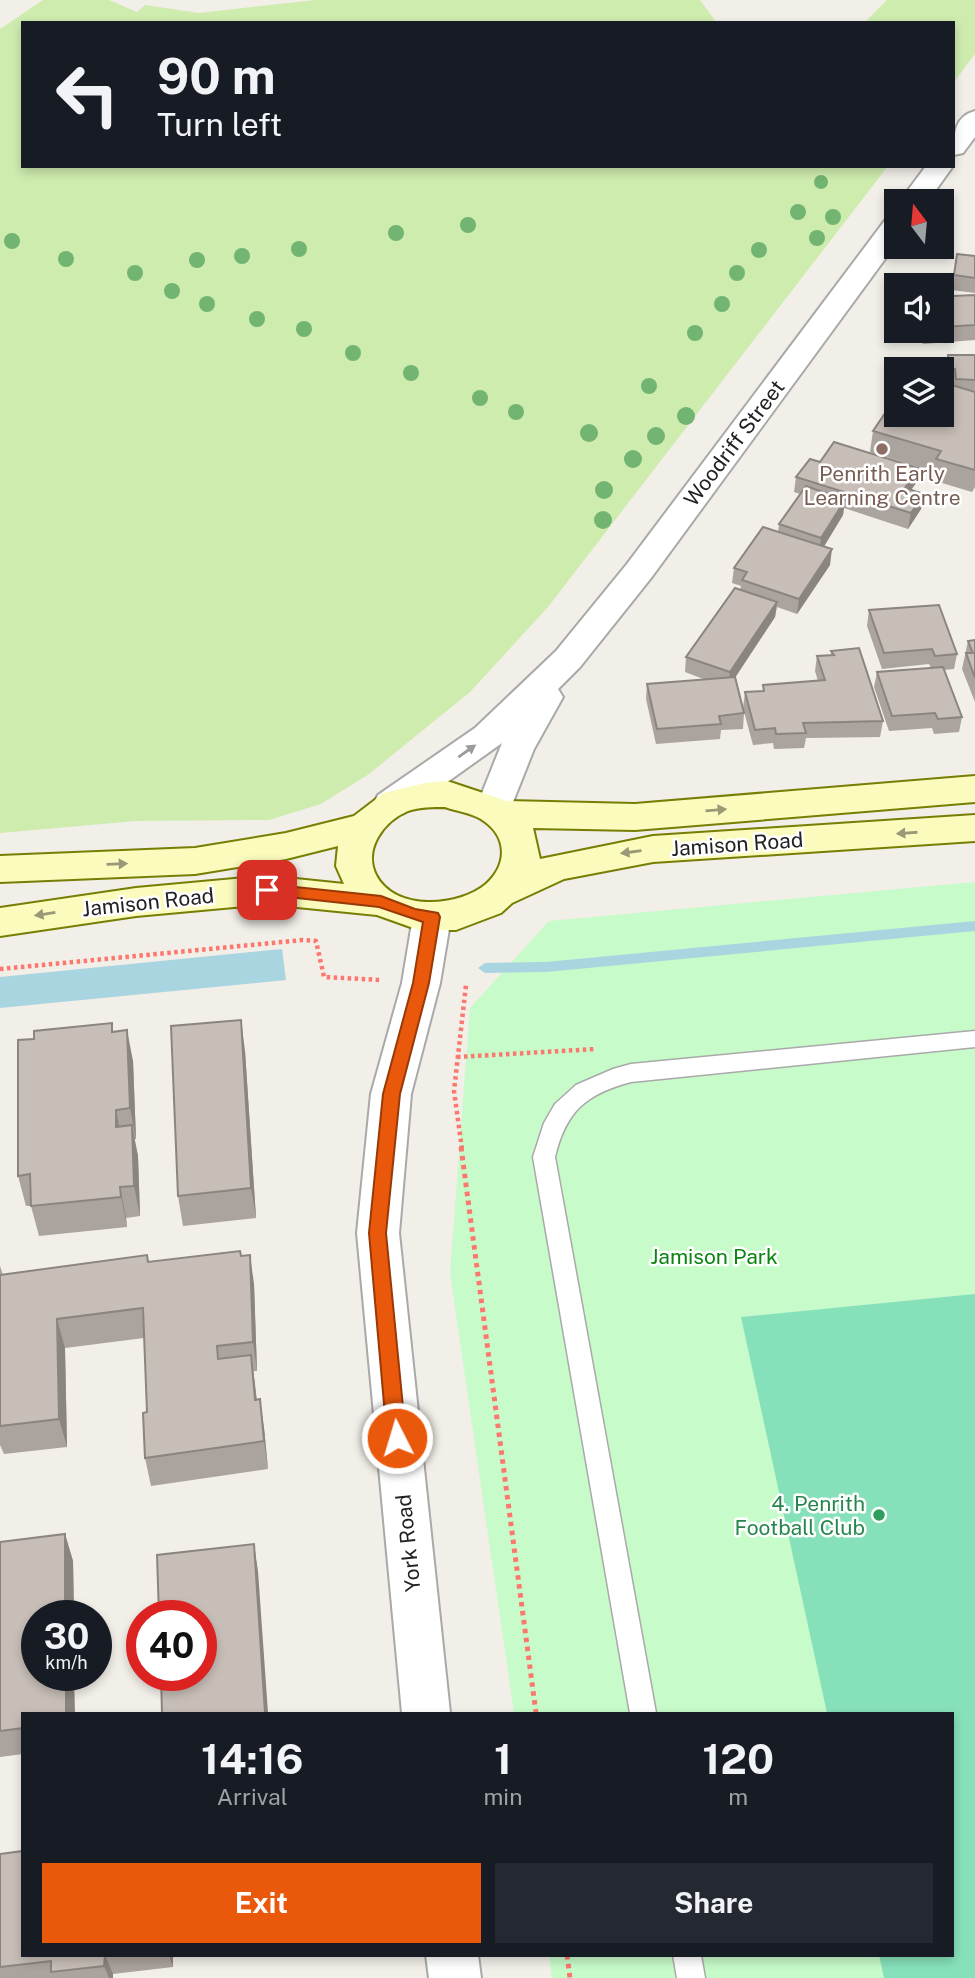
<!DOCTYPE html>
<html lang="en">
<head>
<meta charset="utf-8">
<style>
	:root { --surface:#171b24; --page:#242831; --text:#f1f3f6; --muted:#9ea1a6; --accent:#ea580c }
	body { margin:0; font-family:"Public Sans",sans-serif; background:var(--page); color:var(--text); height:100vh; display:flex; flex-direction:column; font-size:26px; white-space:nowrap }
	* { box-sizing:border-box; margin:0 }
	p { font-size:23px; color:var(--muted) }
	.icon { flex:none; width:38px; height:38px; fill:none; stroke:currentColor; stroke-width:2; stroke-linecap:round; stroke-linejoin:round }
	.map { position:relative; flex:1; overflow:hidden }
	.sheet { position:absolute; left:21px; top:1712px; width:933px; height:245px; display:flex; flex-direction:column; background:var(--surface); border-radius:0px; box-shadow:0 4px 10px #0003 }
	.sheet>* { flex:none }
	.guide { position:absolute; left:21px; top:21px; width:934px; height:147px; border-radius:0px; box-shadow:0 4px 10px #0003; background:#171b24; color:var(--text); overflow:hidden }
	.needle { width:46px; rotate:344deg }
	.controls { position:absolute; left:884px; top:189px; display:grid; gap:14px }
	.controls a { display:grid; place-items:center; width:70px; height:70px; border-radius:0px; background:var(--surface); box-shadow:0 4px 10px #0003; font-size:35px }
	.speed { position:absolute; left:21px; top:1600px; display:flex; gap:14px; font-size:35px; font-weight:700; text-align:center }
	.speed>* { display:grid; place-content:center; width:91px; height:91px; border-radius:50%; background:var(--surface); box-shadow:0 4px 10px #0003; line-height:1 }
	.speed small { font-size:18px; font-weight:400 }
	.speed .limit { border:10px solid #d22; background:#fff; color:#111 }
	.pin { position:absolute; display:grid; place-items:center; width:60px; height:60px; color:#fff; margin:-30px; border-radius:14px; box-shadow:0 4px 10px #0006 }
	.me { position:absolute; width:77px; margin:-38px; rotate:355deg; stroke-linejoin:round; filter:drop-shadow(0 0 5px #0008) }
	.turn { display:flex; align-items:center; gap:24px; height:147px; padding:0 21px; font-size:32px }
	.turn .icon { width:91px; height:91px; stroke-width:2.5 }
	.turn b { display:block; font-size:49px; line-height:60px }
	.eta { display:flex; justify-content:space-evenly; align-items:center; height:119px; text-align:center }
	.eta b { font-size:42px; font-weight:700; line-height:49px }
	.button { display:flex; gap:14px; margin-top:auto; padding:14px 21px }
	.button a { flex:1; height:80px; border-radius:0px; background:var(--accent); color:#fff; font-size:28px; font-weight:700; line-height:80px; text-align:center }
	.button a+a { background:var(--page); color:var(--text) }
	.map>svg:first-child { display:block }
	.grass { fill:#cfecaf }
	.park { fill:#c7fbc9 }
	.pitch { fill:#86e1ba }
	.water { fill:#a9d5e0 }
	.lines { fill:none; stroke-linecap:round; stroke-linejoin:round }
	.stream { fill:#a9d5e0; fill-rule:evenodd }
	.service-casing { stroke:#a9a9a9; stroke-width:3 }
	.tertiary-casing { stroke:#a9a9a9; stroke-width:4 }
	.secondary-casing { stroke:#767e03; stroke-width:4 }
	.path-far1 { stroke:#fc786f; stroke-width:4.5; stroke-dasharray:3.5 3.5; stroke-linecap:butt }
	.path { stroke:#fc786f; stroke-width:5; stroke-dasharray:4.5 4.5; stroke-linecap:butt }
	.service { fill:#fff; fill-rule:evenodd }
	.tertiary { fill:#fff; fill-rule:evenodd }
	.secondary { fill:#fafbbd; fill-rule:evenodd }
	.tree { fill:#72b471 }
	.wall { fill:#aba39d }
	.shaded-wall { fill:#8b8580 }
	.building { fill:#c7beb7; stroke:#8b8580; stroke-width:2 }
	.oneway { fill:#9c9c9c }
	.oneway2 { fill:#997 }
	.route { fill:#ea580c; stroke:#983908; stroke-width:2 }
	.education-dot { fill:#8d6e63; stroke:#fff; stroke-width:2.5 }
	.leisure-dot { fill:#2e9e5b; stroke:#fff; stroke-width:2.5 }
	.labels { text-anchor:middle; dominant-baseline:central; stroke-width:5; stroke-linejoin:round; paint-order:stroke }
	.street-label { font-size:21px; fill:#222; stroke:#fff }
	.education-label { font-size:21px; fill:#785e54; stroke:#fff }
	.park-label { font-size:21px; fill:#0a850f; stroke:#fff }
	.leisure-label { font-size:21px; fill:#27864d; stroke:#fff; text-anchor:end }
</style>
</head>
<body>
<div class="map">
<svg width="975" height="1978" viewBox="0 0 975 1978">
	<rect width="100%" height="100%" fill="#f2eee8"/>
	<path class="grass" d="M43,0H109L137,12L145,5L199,13L315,0H700L717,23H23V166H888L548,607L470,692L369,774L321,804L269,820L136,821L0,833V29Z
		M887,0H975V54L954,82V23H864Z"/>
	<path class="park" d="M975,882V1978H552L549,1955H952V1713H514L450,1273L470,1008L549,921Z"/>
	<path class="pitch" d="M975,1294V1978H884L879,1955H952V1713H827L741,1317Z"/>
	<path class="water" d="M282,949L286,980L0,1008V977Z"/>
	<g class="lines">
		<path class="stream" d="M975,921V931L546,972L485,973L478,968L485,963L546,962Z"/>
		<defs>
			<path id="service" d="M975,1031V1047L631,1082C586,1094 566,1111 555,1157L656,1713H630L533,1157L544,1123L555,1104L576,1085L613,1069L631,1064Z
				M673,1955H701L705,1978H677Z"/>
			<path id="tertiary" d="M975,111V137L963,153L954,155C954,136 953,117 975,111Z
				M926,166H953L928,201H900Z
				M896,217V244L651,578L580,667L558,689L563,697L534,749L507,817L494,821L481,817L476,808L502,743L404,813L391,817L378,813L373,804L378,795L475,728L556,651L627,564L886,219Z
				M432,903L445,907L451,917L440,983L411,1094L399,1233L450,1713H402L357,1233L371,1094L402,983L413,917L419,907Z
				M426,1955H478L481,1978H429Z"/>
			<path id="secondary" d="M975,776V802L635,830L533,828L540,859L653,836L975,815V841L653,862L564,879L512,903L501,913L456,930H419L377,915L267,904L136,916L0,936V908L136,888L267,876L344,884L336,866L338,846L286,859L195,874L0,882V856L195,848L286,833L354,816L384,793L425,783L447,781L507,801L635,804ZM445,807C456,811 471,813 481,819C508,836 508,864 486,884C459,907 395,912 376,875C363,849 384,821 408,811C419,807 433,807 445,807Z"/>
		</defs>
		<use href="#service" class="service-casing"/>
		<use href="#tertiary" class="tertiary-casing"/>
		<use href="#secondary" class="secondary-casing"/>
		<path class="path-far1" d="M0,969L303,940L316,941L324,977L381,980
			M457,1057L596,1049
			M462,1149L454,1091L466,985"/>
		<path class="path" d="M461,1147L536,1713
			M567,1955L570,1978"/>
		<use href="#service" class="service"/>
		<use href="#tertiary" class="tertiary"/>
		<use href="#secondary" class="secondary"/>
	</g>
	<g class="tree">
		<circle cx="821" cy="182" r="7"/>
		<circle cx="798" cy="212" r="8"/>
		<circle cx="833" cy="217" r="8"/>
		<circle cx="468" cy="225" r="8"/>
		<circle cx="396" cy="233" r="8"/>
		<circle cx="817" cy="238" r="8"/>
		<circle cx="12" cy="241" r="8"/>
		<circle cx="299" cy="249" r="8"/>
		<circle cx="759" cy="250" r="8"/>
		<circle cx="242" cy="256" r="8"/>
		<circle cx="66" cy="259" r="8"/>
		<circle cx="197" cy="260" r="8"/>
		<circle cx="135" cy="273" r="8"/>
		<circle cx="737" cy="273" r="8"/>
		<circle cx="172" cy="291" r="8"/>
		<circle cx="207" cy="304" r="8"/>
		<circle cx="722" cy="304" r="8"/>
		<circle cx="257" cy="319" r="8"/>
		<circle cx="304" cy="329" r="8"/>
		<circle cx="695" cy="333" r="8"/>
		<circle cx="353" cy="353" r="8"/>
		<circle cx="411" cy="373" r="8"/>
		<circle cx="649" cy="386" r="8"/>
		<circle cx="480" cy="398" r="8"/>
		<circle cx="516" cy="412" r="8"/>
		<circle cx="686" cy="416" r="9"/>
		<circle cx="589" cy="433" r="9"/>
		<circle cx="656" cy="436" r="9"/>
		<circle cx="633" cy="459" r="9"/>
		<circle cx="604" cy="490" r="9"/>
		<circle cx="603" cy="520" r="9"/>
	</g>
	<path class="wall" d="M957,254L975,256V293L951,290Z
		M942,293L953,296L975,295V340L923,344L917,331H942Z
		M948,355H975V487L972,492L932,480L934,472L870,452L873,431L896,415L947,384L945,370Z
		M796,477L916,483L911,490L924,494L921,509L908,529L844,508L843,515L824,547L830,565L797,614L777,607L775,617L735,678L744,713L743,729L721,730L720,739L656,744L646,699L647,684L706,680L685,672L686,657L740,590L741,586L732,583L734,568L778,532L779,524L800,494L794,492Z
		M869,610L957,654L954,669L944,670L962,717L959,732L934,734L932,728L889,731L874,687L877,672L931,668L929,664L882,669L867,626Z
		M975,640V702L962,669L968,641Z
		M831,651L883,721L880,737L806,738L804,748L774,749L773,743L753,745L743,708L745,692L763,691V685L818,681L815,671L817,656L831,655Z
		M112,1023L113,1031L133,1061L136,1139H134L138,1156L140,1216L126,1218L127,1227L39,1236L31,1206H26L18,1176L34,1039Z
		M245,1051L256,1218L183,1226L178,1196Z
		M241,1256L254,1284L257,1371H253L257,1400L264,1428L268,1469L151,1486L145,1458L147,1412L144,1338L65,1348L67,1447L4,1454L0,1445V1266L3,1275L149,1262Z
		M65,1534L73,1561L74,1615H37L23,1713V1754L0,1757V1542Z
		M0,1854L23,1955H173V1967L113,1974V1978H0Z"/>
	<path class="shaded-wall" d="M918,468L916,483L902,503L905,488Z
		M924,494L921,509L908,529L911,513Z
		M845,500L843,515L819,554L821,538Z
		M832,549L830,565L797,614L799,599Z
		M777,602L775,617L728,688L730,672Z
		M241,1020L245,1051L256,1218L251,1188Z
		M127,1030L133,1061L136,1139L130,1108Z
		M116,1110L122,1140L116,1127Z
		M132,1125L138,1156L140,1216L134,1186Z
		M120,1187L126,1218L127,1227L121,1197Z
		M250,1255L254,1284L257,1371L253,1342Z
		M57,1319L65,1348L67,1447L59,1419Z
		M251,1355L255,1384L259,1428L255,1400Z
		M260,1399L264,1428L268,1469L264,1441Z
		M65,1534L73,1561L74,1615H65Z
		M254,1544L258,1571L268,1713H265Z
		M66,1675H74L75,1713H66Z
		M105,1955L113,1974V1978H109L104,1966Z
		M169,1955H173V1967Z"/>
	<path class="building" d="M957,254L975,256V278L954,275Z
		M952,292L953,296L975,295V325L942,327V293Z
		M948,355H975V380L956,379L955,369H950Z
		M942,382L975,392V470L936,459L941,451L873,431L896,397V415H942Z
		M834,442L918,468L905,488L924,494L911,513L796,477L810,459L820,462Z
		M806,486L845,500L821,538L779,524Z
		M763,527L832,549L799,599L742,580L747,572L734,568Z
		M735,588L777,602L730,672L686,657Z
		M939,605L957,654L935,656L932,649L884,653L869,610Z
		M975,640V678L966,653H973L968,641Z
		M859,648L883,721L803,723L806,733L776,734L775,728L755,730L745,692L764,691L763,685L825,680L817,656L834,655L831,651Z
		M943,667L962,717L938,719L935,713L892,716L877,672Z
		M735,677L744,713L719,716L721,724L657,729L647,684Z
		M241,1020L251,1188L178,1196L171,1026Z
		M112,1023V1032L127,1030L130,1108L116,1110V1127L132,1125L134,1186L120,1187L121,1197L31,1206L30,1174L18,1176V1040L34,1039V1031Z
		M240,1251L241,1256L250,1255L253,1342L217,1346L218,1359L251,1355L255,1400L260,1399L264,1441L145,1458L143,1413L147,1412L143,1308L57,1319L59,1419L0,1426V1275L147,1255L148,1262Z
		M65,1534V1615H37V1675H66V1713H23V1728L0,1731V1542Z
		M254,1544L265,1713H162L161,1675H201V1615H159L157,1555Z
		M23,1851V1955H105L104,1966L51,1972V1961L0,1967V1854Z"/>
	<defs><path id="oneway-solid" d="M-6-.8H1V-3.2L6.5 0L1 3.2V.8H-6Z" transform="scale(1.75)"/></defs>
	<use class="oneway" href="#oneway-solid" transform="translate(467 751) rotate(-35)"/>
	<g class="oneway2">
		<use href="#oneway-solid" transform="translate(716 810) rotate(-5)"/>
		<use href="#oneway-solid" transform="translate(907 833) rotate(176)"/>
		<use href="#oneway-solid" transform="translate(631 852) rotate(172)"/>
		<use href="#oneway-solid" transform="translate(117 864) rotate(-2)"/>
		<use href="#oneway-solid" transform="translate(45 914) rotate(171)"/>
	</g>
	<path class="route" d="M267,884L381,896L415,909L438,913L440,917L429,983L400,1094L386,1233L406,1438L403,1444L397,1446L390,1444L387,1438L369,1233L383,1094L413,983L423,922L379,907L261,894V886Z"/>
	<circle class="education-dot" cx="882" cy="449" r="7"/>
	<circle class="leisure-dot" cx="879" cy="1515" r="7"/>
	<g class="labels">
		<g class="street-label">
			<text transform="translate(734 443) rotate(-53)">Woodriff Street</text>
			<text transform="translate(737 844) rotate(-4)">Jamison Road</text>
			<text transform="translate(148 902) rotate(-6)">Jamison Road</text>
			<text transform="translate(408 1543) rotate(-96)">York Road</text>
		</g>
		<g class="education-label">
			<text x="882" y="473">Penrith Early<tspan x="882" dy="24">Learning Centre</tspan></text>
		</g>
		<g class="park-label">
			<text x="714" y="1256">Jamison Park</text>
		</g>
		<g class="leisure-label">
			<text x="865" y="1503">4. Penrith<tspan x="865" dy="24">Football Club</tspan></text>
		</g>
	</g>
</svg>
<div class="controls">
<a><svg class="needle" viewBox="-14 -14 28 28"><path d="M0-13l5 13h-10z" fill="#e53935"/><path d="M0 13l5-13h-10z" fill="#9ea1a6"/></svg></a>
<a><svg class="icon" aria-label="sound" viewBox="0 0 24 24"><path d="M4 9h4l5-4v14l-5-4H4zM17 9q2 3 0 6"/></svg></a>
<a><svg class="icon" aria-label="layers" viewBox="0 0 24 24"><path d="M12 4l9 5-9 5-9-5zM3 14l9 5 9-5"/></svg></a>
</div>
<div class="speed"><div>30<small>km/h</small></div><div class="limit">40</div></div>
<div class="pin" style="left:267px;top:890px;background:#d93025"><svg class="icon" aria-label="arrive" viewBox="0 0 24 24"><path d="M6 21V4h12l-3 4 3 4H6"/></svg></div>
<svg class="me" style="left:397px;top:1438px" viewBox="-20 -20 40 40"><circle r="17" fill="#ea580c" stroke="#fff" stroke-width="3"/><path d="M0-11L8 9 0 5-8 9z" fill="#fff"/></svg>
<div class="guide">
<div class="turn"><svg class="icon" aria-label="left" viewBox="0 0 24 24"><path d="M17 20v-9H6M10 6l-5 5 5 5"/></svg><div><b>90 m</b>Turn left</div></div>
</div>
<section class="sheet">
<div class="eta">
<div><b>14:16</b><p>Arrival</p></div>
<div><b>1</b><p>min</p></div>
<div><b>120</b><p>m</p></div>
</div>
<div class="button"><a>Exit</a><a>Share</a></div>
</section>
</div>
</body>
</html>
